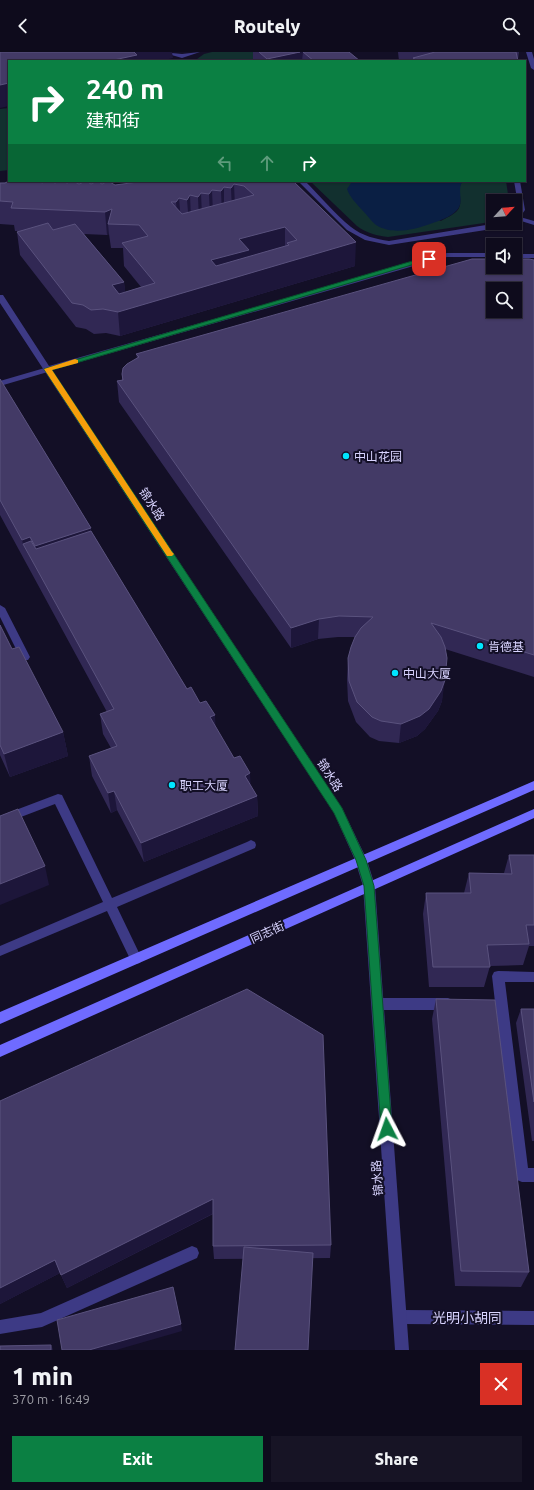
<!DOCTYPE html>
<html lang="en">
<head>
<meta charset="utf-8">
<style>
	:root { --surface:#0e0b1c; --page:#171425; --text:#f1f3f6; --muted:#9b9ba3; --line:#2e2b3b; --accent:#0b8043 }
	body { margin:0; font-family:Ubuntu,"Noto Sans SC",sans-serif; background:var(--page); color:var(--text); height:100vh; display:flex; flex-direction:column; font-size:15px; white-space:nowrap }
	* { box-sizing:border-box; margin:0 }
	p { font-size:13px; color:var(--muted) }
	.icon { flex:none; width:22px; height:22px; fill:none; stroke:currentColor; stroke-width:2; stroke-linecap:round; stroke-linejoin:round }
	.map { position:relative; height:1298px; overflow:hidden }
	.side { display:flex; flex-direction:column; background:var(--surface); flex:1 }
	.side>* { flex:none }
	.hud { position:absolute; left:8px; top:8px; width:518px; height:122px; border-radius:0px; box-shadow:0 1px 3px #0004,0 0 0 1px var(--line); background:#0b8043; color:#fff; overflow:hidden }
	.needle { width:26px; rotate:64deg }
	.fabs { position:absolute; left:486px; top:142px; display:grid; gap:8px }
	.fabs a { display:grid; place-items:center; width:36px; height:36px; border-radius:0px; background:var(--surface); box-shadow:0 1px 3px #0004,0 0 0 1px var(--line); font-size:20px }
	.pin { position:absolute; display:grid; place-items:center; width:34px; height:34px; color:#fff; margin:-17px; border-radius:8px; box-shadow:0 2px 6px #0006 }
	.me { position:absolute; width:44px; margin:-22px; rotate:356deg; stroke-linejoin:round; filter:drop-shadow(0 0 3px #0008) }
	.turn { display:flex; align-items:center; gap:14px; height:84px; padding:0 12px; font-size:18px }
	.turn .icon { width:52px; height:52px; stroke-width:2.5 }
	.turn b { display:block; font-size:28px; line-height:34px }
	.lanes { display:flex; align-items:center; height:38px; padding:0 12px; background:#0003; justify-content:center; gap:20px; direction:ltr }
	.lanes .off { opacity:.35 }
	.round { display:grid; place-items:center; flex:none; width:42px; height:42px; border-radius:0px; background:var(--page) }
	.summary { display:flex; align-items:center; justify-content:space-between; height:68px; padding:0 12px }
	h1 { font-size:24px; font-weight:800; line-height:30px }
	.button { display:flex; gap:8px; margin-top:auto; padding:8px 12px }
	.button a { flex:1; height:46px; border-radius:0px; background:var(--accent); color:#fff; font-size:16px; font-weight:800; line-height:46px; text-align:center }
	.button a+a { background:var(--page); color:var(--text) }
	header { display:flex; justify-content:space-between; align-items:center; height:52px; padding:0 12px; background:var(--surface); font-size:18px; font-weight:800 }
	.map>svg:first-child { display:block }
	.green { fill:#12302f }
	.water { fill:#0a1f44 }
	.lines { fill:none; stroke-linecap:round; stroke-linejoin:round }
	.service { fill:#3d3a85; fill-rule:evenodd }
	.minor { fill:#3d3a85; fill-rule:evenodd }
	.tertiary { fill:#3d3a85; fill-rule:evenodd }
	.secondary { fill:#6f6bff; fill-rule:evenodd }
	.wall { fill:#312854; fill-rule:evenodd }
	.shaded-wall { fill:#1d163a }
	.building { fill:#433a66; stroke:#5a527e; fill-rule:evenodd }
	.route { fill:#0b8043; stroke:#07532c }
	.slow { fill:#f59e0b }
	.poi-dot { fill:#00e5ff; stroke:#130f26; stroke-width:1.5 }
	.labels { text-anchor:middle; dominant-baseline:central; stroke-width:4; stroke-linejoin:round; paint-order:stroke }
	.poi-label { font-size:12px; fill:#d9d4ff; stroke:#130f26; text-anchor:start }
	.street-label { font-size:12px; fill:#d9d4ff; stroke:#130f26 }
	.near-street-label { font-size:14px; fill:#d9d4ff; stroke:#130f26 }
</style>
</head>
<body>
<header><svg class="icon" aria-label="back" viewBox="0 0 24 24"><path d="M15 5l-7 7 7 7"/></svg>Routely<svg class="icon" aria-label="search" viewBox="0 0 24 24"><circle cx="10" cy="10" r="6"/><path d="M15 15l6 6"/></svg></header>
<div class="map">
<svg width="534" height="1298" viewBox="0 0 534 1298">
	<rect width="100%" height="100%" fill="#130f26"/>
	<path class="green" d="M212,0H283L281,9H199L197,7L204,2Z
		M9,56V118L0,119V57Z
		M310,129H360L351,132L441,169C446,166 453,163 457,159C465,150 455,137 463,129H506L509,149H493V168L484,171L388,185C378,184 366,181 357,174Z"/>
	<path class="water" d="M360,129H463C456,137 465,150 457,158C451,165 439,169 430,172C413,178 392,183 376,173C371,169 367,163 363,159C357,152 350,146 347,137L351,131Z"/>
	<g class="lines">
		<path class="service" d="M161,0L182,2L200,0L182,6Z
			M298,129H305C320,144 335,162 351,175C362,184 376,187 389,189L498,171H508L492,177L389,193L365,188L347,178Z
			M514,129H520L525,158L520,165L534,169V173L518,168L515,169V162L519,158Z
			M0,553L5,556L30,605L28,608H22L20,605L0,565Z
			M58,742L62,743L112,846L247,790L251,788L255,790L256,793L255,796L117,855L142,907L140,911L136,912L132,911L107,859L0,904V894L103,850L55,752L0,773V764Z
			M498,919L534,920V930H505L528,1116H534V1130H522L517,1128L515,1123L492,924L494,920Z
			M378,946H448L452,948L454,952L452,956L448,958H378L374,956L372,952L374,948Z
			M192,1194L197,1196L199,1201L197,1206L42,1275L0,1282V1268L41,1261Z"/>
		<path class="minor" d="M48,315L52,317L51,319L0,334V329Z
			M400,1258L534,1259V1273L400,1272L395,1270L393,1265L395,1260Z"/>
		<path class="tertiary" d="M526,0H532L534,7V18L531,16Z
			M447,201H493V205H447L431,209L52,318L342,756L367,808L375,834L409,1298H395L363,834L355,808L334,761L0,251V243H3L49,314Z
			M515,202H534V206H515Z"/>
		<path class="secondary" d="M534,729V738L0,972V960Z
			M534,757V766L0,1005V993Z"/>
	</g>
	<path class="wall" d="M253,0H349L360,9H253Z
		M398,0H519L518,7V9H399Z
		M293,129L355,214L120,284L106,281L94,282L86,277L76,275L20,203L17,180L19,179H15L14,173L0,172V131L19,130L102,132L115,133ZM84,182L107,183L109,182L111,196H123L124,214L141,235L125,240L124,230Z
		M534,208V625L445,597L442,649L438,659L425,677L417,684L399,691L379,689L370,685L356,670L348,649L347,627L348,606L355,585H338L318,587L291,596L119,350L117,329L122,328V322L137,306L136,302Z
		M0,327L91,476V479L187,637L200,651L215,663V675L257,744L258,764L144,810L117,758L111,761L92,724L89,704L111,696L103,682L100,662L107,660L0,463Z
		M0,573L12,597L63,680L68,704L10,725L0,703Z
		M509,803H534V894H529L523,913L490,914L484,935H429L423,862L426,841H464L469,821H504Z
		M436,947L529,1220L521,1235L455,1234L432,967Z
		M521,957H534V1089H532L516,971Z
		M0,1049L331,1193L330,1206L214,1207L213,1194V1162L67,1236L60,1221L0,1252Z"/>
	<path class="shaded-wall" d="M133,0H172L173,6L165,8V9H109Z
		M300,0H303L302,9H267V7Z
		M9,31V54L0,56V33Z
		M234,132L235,155L232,159L231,136Z
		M224,135V158L222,162L221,139Z
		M212,138L213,161L210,165L209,142Z
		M201,141L202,164L199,168L198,145Z
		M190,143L191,167L189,171L187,148Z
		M179,146L181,170L178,174L176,150Z
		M112,157L108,172L109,182L107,183L105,160Z
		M285,175V199L356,190L355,214L120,284L118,260L212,232L211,208L239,187Z
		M124,230L127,254L112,233Z
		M91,476L94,500L40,518L35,494Z
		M30,485L35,509L23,492L22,488Z
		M319,567L318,587L291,596V576Z
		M445,628L442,649L438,659L425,677L417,684L399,691L401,672Z
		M215,663L216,683L210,665Z
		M63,680L68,704L10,725L4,702Z
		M250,721L251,741L245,724Z
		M114,739L117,758L111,761L108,741Z
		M257,744L258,764L144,810L141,791Z
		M45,814L49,833L0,853V832Z
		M213,1147L214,1161L67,1236L61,1223Z
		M55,1208L60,1221L0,1252V1236Z
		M181,1272L182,1279L116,1298H89Z
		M51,1293L53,1297V1298H51Z"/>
	<path class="building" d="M0,0H134L137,3L109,9H9V31L0,33Z
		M259,0H300L267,7Z
		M303,0H349L360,9H314Z
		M435,0H516L518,9H418L413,6Z
		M9,129H17L19,130L21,129H29L32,130L35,129H39L42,131L46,129H51L55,131L59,129H63L67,131L73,129L79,132L86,129L91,132L97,129L102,132L108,129L115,133L138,130L139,129H293L356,190L118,260L103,257L91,258L83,253L72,251L17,180L48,171L53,178L75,172L124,230L112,233L119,242L155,231L122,191L148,184L139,173L108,172L112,157L105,160L11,156L13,150L0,149V131H5ZM234,132L244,134L254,143L182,162L171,150H176L179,146L187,148L190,143L198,145L201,141L209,142L212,138L221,139L224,135L231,136ZM285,175L297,188L287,191L289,193L216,214L211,208L249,198L239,187Z
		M472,207H493V215H515V207H529L534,208V603L431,571L441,585L445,595L447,606L445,628L441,639L429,657L420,664L401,672L381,669L372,665L357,650L349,629L348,606L351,595L355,585L361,576L373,565L339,564L319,567L291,576L117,329L123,328L122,322L123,316L127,312L139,305L136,302ZM493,237H515V259H493Z
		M0,327L91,476L35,494L30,485L22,488L0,448Z
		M91,479L187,637L191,635L200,651L206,649L215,663L210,665L234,706L240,704L250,721L245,724L257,744L141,791L114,739L108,741L89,704L117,694L100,662L114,657L23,492L31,489L36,497Z
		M0,573L12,597L19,595L63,680L4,702L0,693Z
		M18,757L45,814L0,832V764Z
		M509,803H534V873H526L529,892L487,893L490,915H433L426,841H471L469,821L512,822Z
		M247,937L323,983L331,1193L213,1194V1147L61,1223L55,1208L0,1236V1049Z
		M436,947L495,948L529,1220L461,1219Z
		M521,957H534V1050Z
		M244,1195L313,1201L308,1298H235Z
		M173,1235L181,1272L89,1298H62L57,1268Z
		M51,1293V1298H0V1294Z"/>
	<path class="route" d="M426,205L432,207L52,318L342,756L366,808L374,834L392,1077L391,1081L387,1083L382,1081L381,1077L364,834L356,808L334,761L44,317Z"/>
	<path class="slow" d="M75,307L78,308V311L52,318L172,500L174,502L172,504H167L44,317Z"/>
	<g class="poi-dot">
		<circle cx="346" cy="404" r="4"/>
		<circle cx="480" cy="594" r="4"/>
		<circle cx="395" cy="621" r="4"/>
		<circle cx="172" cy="733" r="4"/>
	</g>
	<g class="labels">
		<g class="poi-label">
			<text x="354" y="404">中山花园</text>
			<text x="488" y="594">肯德基</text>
			<text x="403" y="621">中山大厦</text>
			<text x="180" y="733">职工大厦</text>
		</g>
		<g class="street-label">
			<text transform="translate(152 452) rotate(57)">锦水路</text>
			<text transform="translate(330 723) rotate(57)">锦水路</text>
			<text transform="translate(267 880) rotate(-24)">同志街</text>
			<text transform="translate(377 1126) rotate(-94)">锦水路</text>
		</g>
		<g class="near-street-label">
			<text x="467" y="1266">光明小胡同</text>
		</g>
	</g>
</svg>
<div class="fabs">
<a><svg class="needle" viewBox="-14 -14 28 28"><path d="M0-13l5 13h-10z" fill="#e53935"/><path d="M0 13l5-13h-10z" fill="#9b9ba3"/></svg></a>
<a><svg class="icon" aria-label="sound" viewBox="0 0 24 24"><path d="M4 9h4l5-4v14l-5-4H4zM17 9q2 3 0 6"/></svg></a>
<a><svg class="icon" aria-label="search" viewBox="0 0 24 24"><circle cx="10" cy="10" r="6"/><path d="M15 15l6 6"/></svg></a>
</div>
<div class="pin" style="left:429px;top:207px;background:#d93025"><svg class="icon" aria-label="arrive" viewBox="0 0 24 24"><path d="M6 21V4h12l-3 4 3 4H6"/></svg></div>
<svg class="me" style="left:387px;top:1077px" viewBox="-20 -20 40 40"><path d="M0-17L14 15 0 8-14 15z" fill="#0b8043" stroke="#fff" stroke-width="4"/></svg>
<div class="hud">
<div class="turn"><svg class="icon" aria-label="right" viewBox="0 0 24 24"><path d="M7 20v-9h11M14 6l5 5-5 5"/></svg><div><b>240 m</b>建和街</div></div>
<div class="lanes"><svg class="icon off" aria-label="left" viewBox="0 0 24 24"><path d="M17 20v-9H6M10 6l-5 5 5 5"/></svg><svg class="icon off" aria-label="ahead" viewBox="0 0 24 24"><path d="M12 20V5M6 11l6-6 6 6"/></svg><svg class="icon" aria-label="right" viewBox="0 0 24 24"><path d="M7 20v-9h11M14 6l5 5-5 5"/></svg></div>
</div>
</div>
<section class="side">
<div class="summary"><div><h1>1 min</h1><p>370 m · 16:49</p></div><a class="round" style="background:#d93025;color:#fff"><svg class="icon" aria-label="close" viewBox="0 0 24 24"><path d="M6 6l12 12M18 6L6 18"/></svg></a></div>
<div class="button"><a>Exit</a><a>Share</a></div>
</section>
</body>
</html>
